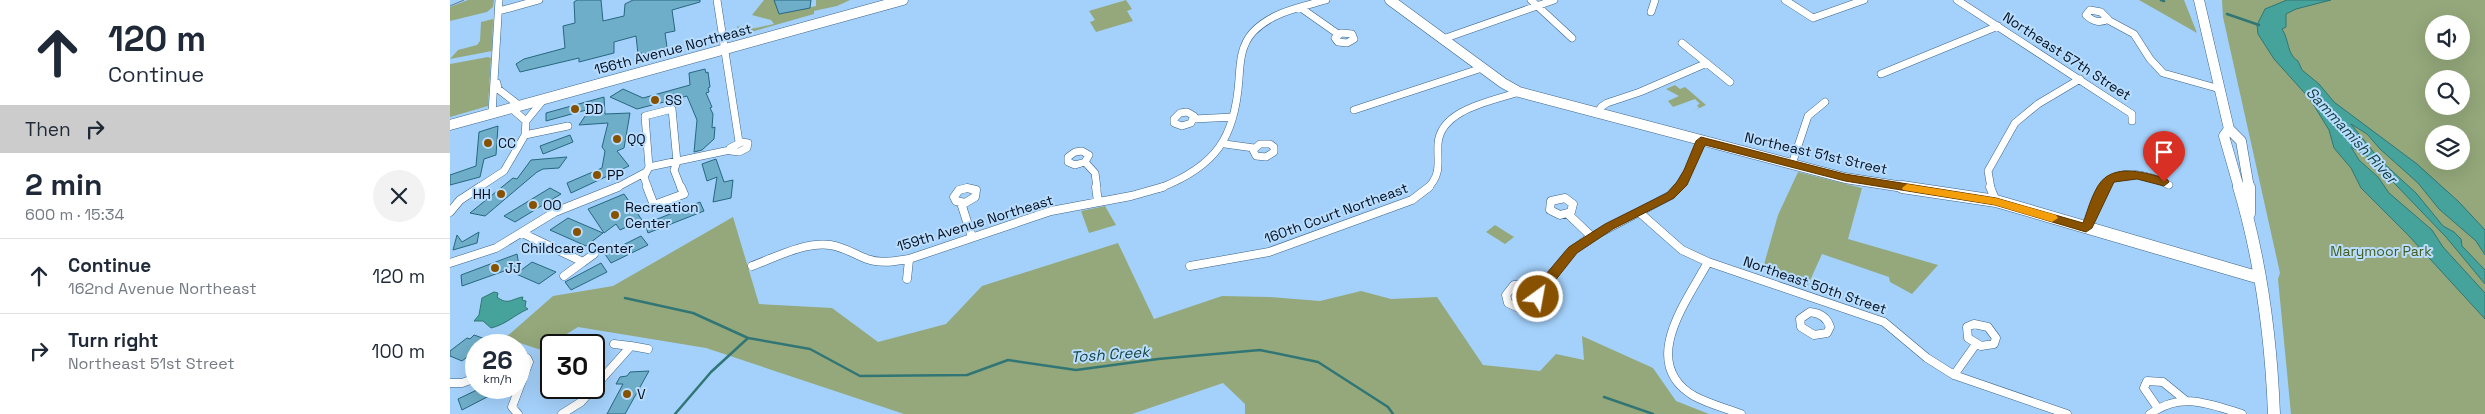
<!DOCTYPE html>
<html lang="en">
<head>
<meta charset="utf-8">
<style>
	:root { --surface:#fff; --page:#f2f2f3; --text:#1f2937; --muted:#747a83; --line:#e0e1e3 }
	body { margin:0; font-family:"Space Grotesk",sans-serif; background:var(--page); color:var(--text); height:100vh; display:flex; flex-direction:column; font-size:19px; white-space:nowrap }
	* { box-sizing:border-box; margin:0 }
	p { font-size:16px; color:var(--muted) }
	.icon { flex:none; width:28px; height:28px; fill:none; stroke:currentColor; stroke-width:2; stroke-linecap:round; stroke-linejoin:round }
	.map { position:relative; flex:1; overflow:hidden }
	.details { display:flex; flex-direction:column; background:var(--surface); width:450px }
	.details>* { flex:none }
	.guide { background:#fff; color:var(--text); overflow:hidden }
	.controls { position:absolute; left:1975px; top:15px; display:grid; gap:10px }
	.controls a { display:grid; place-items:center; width:45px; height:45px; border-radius:50%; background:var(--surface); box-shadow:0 5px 20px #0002; font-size:25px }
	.speed { position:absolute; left:15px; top:334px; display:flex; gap:10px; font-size:25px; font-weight:700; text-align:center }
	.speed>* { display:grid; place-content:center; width:65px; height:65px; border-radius:50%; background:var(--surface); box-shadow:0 5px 20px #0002; line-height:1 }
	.speed small { font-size:12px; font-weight:400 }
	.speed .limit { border:2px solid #111; border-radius:8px; background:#fff; color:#111 }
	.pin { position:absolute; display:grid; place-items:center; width:42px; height:42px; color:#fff; margin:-51px -21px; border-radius:50% 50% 50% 0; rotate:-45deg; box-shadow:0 0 5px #0007 }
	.pin .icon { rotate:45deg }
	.me { position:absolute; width:55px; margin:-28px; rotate:32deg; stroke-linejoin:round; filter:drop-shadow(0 0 4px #0008) }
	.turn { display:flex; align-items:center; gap:18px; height:105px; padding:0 25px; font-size:22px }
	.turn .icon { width:65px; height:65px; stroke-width:2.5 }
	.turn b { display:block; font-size:35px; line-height:42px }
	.then { display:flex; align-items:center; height:48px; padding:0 25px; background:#0003; gap:10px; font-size:19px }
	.round { display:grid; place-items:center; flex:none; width:52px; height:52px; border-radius:26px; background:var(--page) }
	.overview { display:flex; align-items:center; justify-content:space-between; height:85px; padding:0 25px }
	h1 { font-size:30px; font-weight:600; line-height:38px }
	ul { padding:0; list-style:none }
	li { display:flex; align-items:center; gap:15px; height:75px; padding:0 25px; border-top:1px solid var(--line) }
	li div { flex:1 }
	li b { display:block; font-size:19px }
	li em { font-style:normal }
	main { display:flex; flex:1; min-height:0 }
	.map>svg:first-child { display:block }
	.green { fill:#94a87b; fill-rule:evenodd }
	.water { fill:#46a39b; stroke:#317675 }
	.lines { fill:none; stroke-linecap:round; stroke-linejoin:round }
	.stream { stroke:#317675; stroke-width:2.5 }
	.building { fill:#6faec9; stroke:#26677f }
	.minor-far1-casing { stroke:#3b6489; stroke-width:8 }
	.minor-casing { stroke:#3b6489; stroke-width:9 }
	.secondary-far1-casing { stroke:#3b6489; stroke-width:11 }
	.secondary-casing { stroke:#3b6489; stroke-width:13 }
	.minor-far1 { stroke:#fff; stroke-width:7 }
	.minor { stroke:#fff; stroke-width:8 }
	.secondary-far1 { stroke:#fff; stroke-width:10 }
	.secondary { stroke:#fff; stroke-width:12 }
	.tram { stroke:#597794; stroke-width:1 }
	.route { fill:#875100; stroke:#583500 }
	.slow { fill:#f59e0b }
	.poi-dot { fill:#875100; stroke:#b9ddff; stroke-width:2 }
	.labels { text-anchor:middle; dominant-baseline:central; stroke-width:4; stroke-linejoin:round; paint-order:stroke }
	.street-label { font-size:14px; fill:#010d1b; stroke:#b9ddff }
	.poi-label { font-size:14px; fill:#010d1b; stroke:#b9ddff; text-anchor:start }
	.park-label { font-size:14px; fill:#455d1c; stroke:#b9ddff }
	.water-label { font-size:15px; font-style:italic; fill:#143f3b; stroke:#b9ddff }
</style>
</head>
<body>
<main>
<section class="details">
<div class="guide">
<div class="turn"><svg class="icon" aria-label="ahead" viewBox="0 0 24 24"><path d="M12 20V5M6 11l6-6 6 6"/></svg><div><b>120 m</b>Continue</div></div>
<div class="then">Then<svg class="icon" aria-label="right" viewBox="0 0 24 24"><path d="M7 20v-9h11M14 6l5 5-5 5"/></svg></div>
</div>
<div class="overview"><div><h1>2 min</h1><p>600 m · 15:34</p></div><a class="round"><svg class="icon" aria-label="close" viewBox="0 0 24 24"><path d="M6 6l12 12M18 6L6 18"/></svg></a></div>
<ul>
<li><svg class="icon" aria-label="ahead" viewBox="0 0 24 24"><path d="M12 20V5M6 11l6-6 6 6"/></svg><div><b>Continue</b><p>162nd Avenue Northeast</p></div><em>120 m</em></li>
<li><svg class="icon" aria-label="right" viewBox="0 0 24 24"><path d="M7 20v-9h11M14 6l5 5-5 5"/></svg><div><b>Turn right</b><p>Northeast 51st Street</p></div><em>100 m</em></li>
</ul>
</section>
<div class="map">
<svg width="2035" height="414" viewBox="0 0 2035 414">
	<rect width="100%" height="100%" fill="#a4d1fb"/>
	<path class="green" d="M18,0H44L43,7L37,12L0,21V7Z
		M314,0H324L330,14L366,6V0H400L387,6L364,11V14L294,34L289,32L287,26C303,31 308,27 324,24L321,20L302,15Z
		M676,0L682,9L677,11L683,21L646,32L640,22L645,20L639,11Z
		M1689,0H1734L1747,33Z
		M1772,0H2035V414H1841L1828,279L1830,273L1773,17ZM1984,24H2011V51H1984ZM1984,79H2011V106H1984ZM1984,134H2011V161H1984Z
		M43,19L42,51L0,59L8,50L27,45L30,41L31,22Z
		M38,57L41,58L38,106L0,117V64Z
		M1225,85L1230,89L1235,87L1256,105L1241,112L1249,108L1247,105L1250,104L1245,99L1223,107L1218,101L1229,96L1216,89Z
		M1348,172L1412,188L1398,239L1488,265L1462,294L1440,282L1439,277L1372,254L1358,285L1313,268L1328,215Z
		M655,206L666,225L639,233L631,211Z
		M283,217L309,304L382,308L428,342L496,324L532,286L668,243L704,319L772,296L819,297L870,301L911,291L941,299L987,297L1033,365L1090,371L1106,354L1134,360L1132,336L1203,368L1226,401L1259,414H795V404L773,383L682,414H454L256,348L128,327L91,350L55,338L103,296L163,286Z
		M1045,225L1064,237L1055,244L1036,232Z"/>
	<path class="water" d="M1837,0H1881L1846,9L1836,14V27L1832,29C1839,39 1837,55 1848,61L1852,70L1869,84L1884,102L1967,164L2009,202L2035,230V255L2026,241L1989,209L1968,183L1930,149L1917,134L1901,124L1929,159L1966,193L1993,226L2004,232L2011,239L2012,246L2035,270V284L1996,237L1920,158L1901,147L1909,160L1928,177L1939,193L1982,230L1993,247L2035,293V319L1958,235L1911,188L1901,168L1884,148L1879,130L1860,99L1824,59L1808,34L1807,25L1815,9Z
		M44,292L48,293L47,297C58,306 63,298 73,297L72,300L76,301L75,307L78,309C64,315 57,324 41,328L33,321H24L29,315L32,298Z"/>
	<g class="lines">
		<path class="stream" d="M1711,0L1714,1
			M1777,14L1809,25
			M175,298L243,313L298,338
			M1154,397L1203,414
			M225,414L261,372L298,338L360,349L410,376L517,375L558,360L626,370L708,359L810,350L868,362L938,407L943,414"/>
	</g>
	<path class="building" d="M127,0H151L153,21L174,16L175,4L183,0H250V2L222,10L225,31L215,33L217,47L214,50L195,57L192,53L188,54L186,36L164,42V53L129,62V58L70,72L66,64L74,59L115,48L113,26L125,23L124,2Z
		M324,0H361L360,8L329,14Z
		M255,69L256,73L258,72L260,87L258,88L259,92L256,93L262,107L260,108L263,114L262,128L265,127L264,139L252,150L244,152L247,120L237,96L187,109L160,97L173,89L193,98L240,85L239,73Z
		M154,97L155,114L180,113L174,148L167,151L179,166L121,193L117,183L152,168L155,151L152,147L158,123L129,125L140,109L96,121V113Z
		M48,126L46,155L34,159L30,177L0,185V175L26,166L29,132Z
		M120,135L123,142L93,154L90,146Z
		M117,157L109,168L93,169L87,172L35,216L20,213L63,178L67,179L81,160Z
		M266,159L274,182L283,180L281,198L263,202L267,177L257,181L252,164Z
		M100,188L111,194L65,222L54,216Z
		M174,194L192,220L170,230L166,224L154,233L138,209Z
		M250,202L254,211L198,233L195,224Z
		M118,218L153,233L136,246L100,230Z
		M29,232L27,243L3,250L7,235L12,242Z
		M191,236L198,245L161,263L155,254Z
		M67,254L70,271L82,262L106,272L89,284L57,270L12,286L11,275Z
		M151,263L157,272L121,290L115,282Z
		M24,335L38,340L32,345H26V350L12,361L0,356V351L17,338L20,339Z
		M199,371L175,414H157L173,384H166L170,377L177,376L180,372Z
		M31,388H36L39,396L12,410L8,399Z"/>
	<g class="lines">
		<defs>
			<path id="minor-far1" d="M267,0L289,142
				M1081,0L1122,38
				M1335,0L1363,18
				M1507,0L1682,114V121
				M851,8L888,34
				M1640,10L1651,12L1658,19C1650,24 1642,21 1636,15Z
				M49,11L89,0
				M1201,12L1205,0
				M1363,18L1414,0
				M1658,20L1684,34L1700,59L1713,73L1770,89
				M891,33L902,34L904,39L897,43L888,42L885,38Z
				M993,39L1104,0
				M1232,43L1280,82
				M1431,74L1548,26
				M47,83L48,89L70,106
				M61,108L76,121
				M904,110L1032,68
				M737,112L744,116L741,123L732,126L724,123V119L730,113Z
				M42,113L49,0
				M1148,114L1151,107L1157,103L1190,92L1257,63
				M744,119L783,117
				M75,135L118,126
				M292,142L298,143L297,148L289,152L281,151L280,148Z
				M775,144L804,148
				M810,144H820L824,147V152L816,157L806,156L803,150Z
				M632,151L639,155L635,162L625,165L618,162V157L625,152Z
				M635,162L645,173L647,188
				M1342,164L1358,116L1375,102
				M199,167L280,150
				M28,188L54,171L75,135L76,121L94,99
				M166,188L196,172
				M198,188L194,177L199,167L195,116L222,109L227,162L224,170L231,188
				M710,188C766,166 785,138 789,79C790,62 791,45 803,32C822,12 851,7 876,0
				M978,188C992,173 987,163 988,144C990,109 1043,101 1069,92
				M1227,188L1239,170L1251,141
				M1541,188L1538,171L1565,123L1588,104L1630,79
				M1654,188C1668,165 1699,175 1719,185"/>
			<path id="minor" d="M197,187L204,205L234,194L231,187
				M646,187L648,202
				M1540,187L1546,201
				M517,188L526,190L525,197L515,203L506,201L504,197L509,190Z
				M1115,198L1123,204L1121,212L1110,215L1100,210L1101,201Z
				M511,203L522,237
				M0,212L10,200L30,187
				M1189,212L1232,250L1258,262L1434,322L1477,358L1504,375L1617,414
				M1118,214L1141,236
				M1636,228L1655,187
				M72,233L133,262L114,276
				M133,262L144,254
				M1258,262C1237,301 1188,363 1244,396C1259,404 1275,408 1291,414
				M0,263L46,248L105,212L168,187
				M302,266C326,257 354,242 380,245C394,247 404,254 417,259C431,264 445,261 459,259L601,211L681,196L713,187
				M740,266L819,252L962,200L979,187
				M457,279L459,260
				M1064,285C1075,284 1083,287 1088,297L1085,304L1071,309L1058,303L1056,295Z
				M1085,291L1096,281L1119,253L1136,240L1221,195L1228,187
				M1360,312C1370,313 1377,317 1380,327L1377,333L1364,335L1351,327L1350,319Z
				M1524,324L1538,327L1546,338L1544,344L1531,346L1518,338L1517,327Z
				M164,344L181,346
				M1504,375L1526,344
				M0,383H12L26,378
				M1707,407L1694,388L1697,381L1713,382L1735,400
				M68,414L62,407L79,362L77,358L69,356
				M112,414L131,402L181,346L198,349
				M1700,414C1731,391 1759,404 1792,414"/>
			<path id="secondary-far1" d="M940,0L1053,83L1069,92L1395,178L1460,188
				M1749,0L1779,129L1791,141L1799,188
				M0,125L453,0
				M1779,129L1774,136L1789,188"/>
			<path id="secondary" d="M1452,187L1546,201L1810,278
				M1789,187C1811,261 1821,336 1824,414
				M1799,187V214"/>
		</defs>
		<use href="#minor-far1" class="minor-far1-casing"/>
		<use href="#minor" class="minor-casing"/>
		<use href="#secondary-far1" class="secondary-far1-casing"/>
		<use href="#secondary" class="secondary-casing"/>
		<use href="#minor-far1" class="minor-far1"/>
		<use href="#minor" class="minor"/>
		<use href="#secondary-far1" class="secondary-far1"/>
		<use href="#secondary" class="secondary"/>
		<path class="tram" d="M0,6L14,0"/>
	</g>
	<path class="route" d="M1251,137L1395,174L1546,198L1633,223C1638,210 1644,185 1656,177C1673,165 1700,174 1717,179L1719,182L1714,186L1687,179L1664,182L1642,228L1636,232L1545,205L1395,181L1255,145L1237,185L1224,198L1163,229L1127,253L1100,287L1092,292L1094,297L1092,300H1084L1079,291L1091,280L1119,247L1155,224L1217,193L1227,182L1234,170L1246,141Z"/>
	<path class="slow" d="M1457,184L1546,198L1606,215L1608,218L1602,222L1545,205L1453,190L1452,188Z"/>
	<g class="poi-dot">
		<circle cx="205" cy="100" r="5"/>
		<circle cx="125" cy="109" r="5"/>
		<circle cx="167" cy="139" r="5"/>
		<circle cx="38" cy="143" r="5"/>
		<circle cx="147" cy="175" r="5"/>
		<circle cx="51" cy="194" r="5"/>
		<circle cx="83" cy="205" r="5"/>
		<circle cx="165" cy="215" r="5"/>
		<circle cx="127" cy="232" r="5"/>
		<circle cx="45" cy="268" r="5"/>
		<circle cx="177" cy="394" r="5"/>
	</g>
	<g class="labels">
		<g class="street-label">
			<text transform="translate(223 49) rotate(-15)">156th Avenue Northeast</text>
			<text transform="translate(1617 56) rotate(33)">Northeast 57th Street</text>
			<text transform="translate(1366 153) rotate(13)">Northeast 51st Street</text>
			<text transform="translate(886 213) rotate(-20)">160th Court Northeast</text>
			<text transform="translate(525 223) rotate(-17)">159th Avenue Northeast</text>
			<text transform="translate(1365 285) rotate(19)">Northeast 50th Street</text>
		</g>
		<g class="poi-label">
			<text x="215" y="100">SS</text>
			<text x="135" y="109">DD</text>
			<text x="177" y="139">QQ</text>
			<text x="48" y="143">CC</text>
			<text x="157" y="175">PP</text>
			<text x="41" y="194" text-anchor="end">HH</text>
			<text x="93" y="205">OO</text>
			<text x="175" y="207">Recreation<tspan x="175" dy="16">Center</tspan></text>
			<text x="127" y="248" text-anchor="middle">Childcare Center</text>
			<text x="55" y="268">JJ</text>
			<text x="187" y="394">V</text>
		</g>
		<g class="park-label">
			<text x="1931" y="251">Marymoor Park</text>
		</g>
		<g class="water-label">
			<text transform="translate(1902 135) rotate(47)">Sammamish River</text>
			<text transform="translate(660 354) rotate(-4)">Tosh Creek</text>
		</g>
	</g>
</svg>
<div class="controls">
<a><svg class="icon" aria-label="sound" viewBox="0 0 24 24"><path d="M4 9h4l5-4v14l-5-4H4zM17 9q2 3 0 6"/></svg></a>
<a><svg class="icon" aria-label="search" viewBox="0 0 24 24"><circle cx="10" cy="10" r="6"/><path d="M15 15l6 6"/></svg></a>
<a><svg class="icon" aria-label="layers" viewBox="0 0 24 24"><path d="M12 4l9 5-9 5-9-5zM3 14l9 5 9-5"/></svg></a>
</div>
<div class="speed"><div>26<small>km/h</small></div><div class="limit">30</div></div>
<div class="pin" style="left:1714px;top:182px;background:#d93025"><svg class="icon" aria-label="arrive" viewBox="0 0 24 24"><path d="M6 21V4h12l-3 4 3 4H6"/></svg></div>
<svg class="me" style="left:1088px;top:297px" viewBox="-20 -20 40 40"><circle r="17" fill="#875100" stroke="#fff" stroke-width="3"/><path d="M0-11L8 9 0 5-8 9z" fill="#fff"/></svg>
</div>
</main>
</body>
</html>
